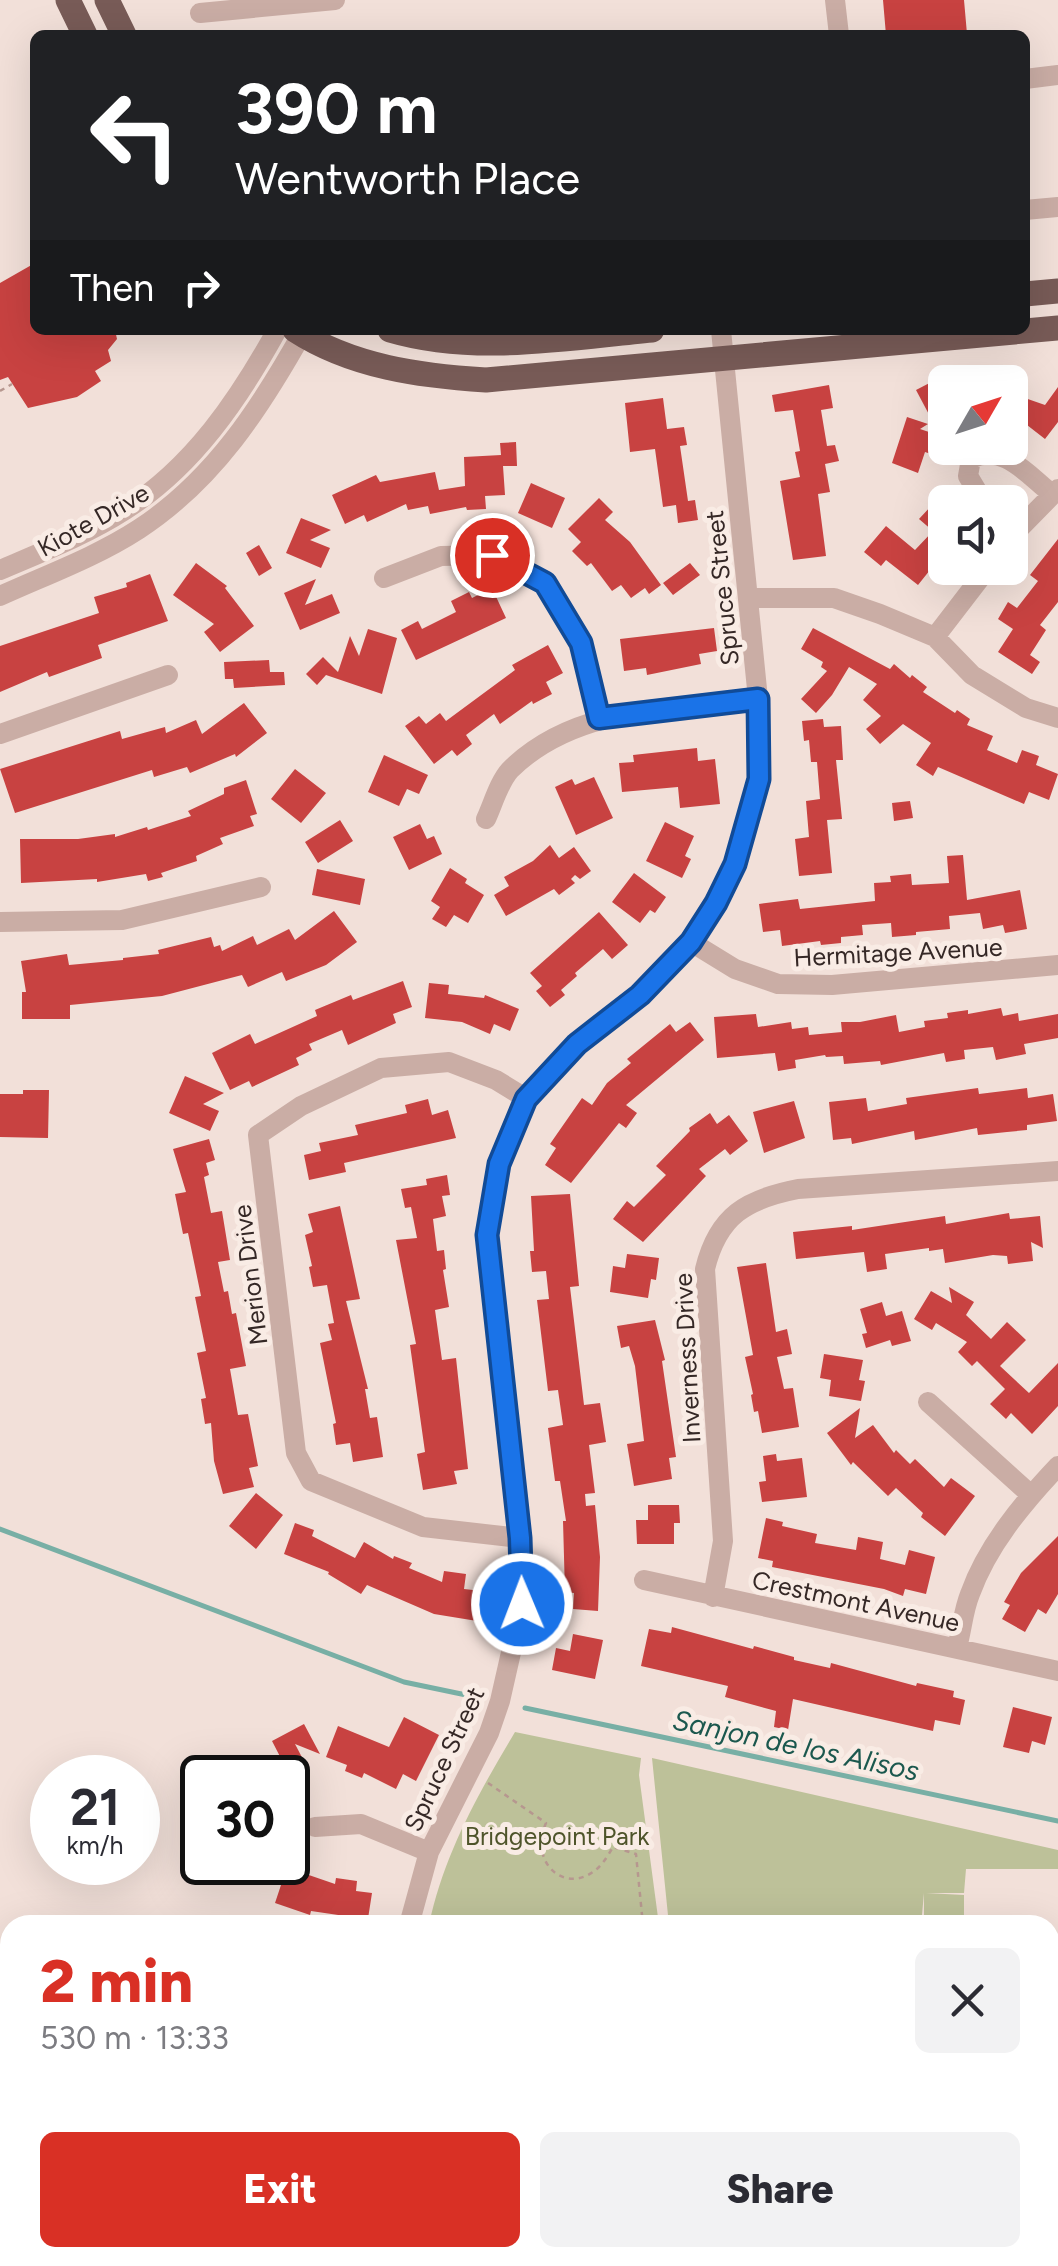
<!DOCTYPE html>
<html lang="en">
<head>
<meta charset="utf-8">
<style>
	:root { --surface:#fff; --page:#f2f2f3; --text:#2b2b33; --muted:#7c7c81; --accent:#d93025 }
	body { margin:0; font-family:Figtree,sans-serif; background:var(--page); color:var(--text); height:100vh; display:flex; flex-direction:column; font-size:38px; white-space:nowrap }
	* { box-sizing:border-box; margin:0 }
	p { font-size:32px; color:var(--muted) }
	.icon { flex:none; width:55px; height:55px; fill:none; stroke:currentColor; stroke-width:2; stroke-linecap:round; stroke-linejoin:round }
	.map { position:relative; flex:1; overflow:hidden }
	.panel { position:absolute; left:0px; top:1915px; width:1060px; height:352px; display:flex; flex-direction:column; background:var(--surface); border-radius:30px 30px 0 0; box-shadow:0 10px 40px #0002 }
	.panel>* { flex:none }
	.banner { position:absolute; left:30px; top:30px; width:1000px; height:305px; border-radius:15px; box-shadow:0 10px 40px #0002; background:#202124; color:#fff; overflow:hidden }
	.needle { width:65px; rotate:51deg }
	.buttons { position:absolute; left:928px; top:365px; display:grid; gap:20px }
	.buttons a { display:grid; place-items:center; width:100px; height:100px; border-radius:15px; background:var(--surface); box-shadow:0 10px 40px #0002; font-size:50px }
	.speed { position:absolute; left:30px; top:1755px; display:flex; gap:20px; font-size:50px; font-weight:700; text-align:center }
	.speed>* { display:grid; place-content:center; width:130px; height:130px; border-radius:50%; background:var(--surface); box-shadow:0 10px 40px #0002; line-height:1 }
	.speed small { font-size:25px; font-weight:400 }
	.speed .limit { border:5px solid #111; border-radius:15px; background:#fff; color:#111 }
	.pin { position:absolute; display:grid; place-items:center; width:85px; height:85px; color:#fff; margin:-42px; border:5px solid #fff; border-radius:50%; box-shadow:0 2px 10px #0007 }
	.me { position:absolute; width:110px; margin:-55px; rotate:359deg; stroke-linejoin:round; filter:drop-shadow(0 0 8px #0008) }
	.turn { display:flex; align-items:center; gap:35px; height:210px; padding:0 40px; font-size:45px }
	.turn .icon { width:130px; height:130px; stroke-width:2.5 }
	.turn b { display:block; font-size:70px; line-height:85px }
	.then { display:flex; align-items:center; height:95px; padding:0 40px; background:#0003; gap:20px; font-size:38px }
	.round { display:grid; place-items:center; flex:none; width:105px; height:105px; border-radius:15px; background:var(--page) }
	.summary { display:flex; align-items:center; justify-content:space-between; height:170px; padding:0 40px }
	h1 { font-size:60px; font-weight:800; line-height:75px; color:var(--accent) }
	.primary-button { display:flex; gap:20px; margin-top:auto; padding:20px 40px }
	.primary-button a { flex:1; height:115px; border-radius:15px; background:var(--accent); color:#fff; font-size:40px; font-weight:800; line-height:115px; text-align:center }
	.primary-button a+a { background:var(--page); color:var(--text) }
	.map>svg:first-child { display:block }
	.green { fill:#bdc199 }
	.lines { fill:none; stroke-linecap:round; stroke-linejoin:round }
	.stream { stroke:#78afa5; stroke-width:5 }
	.building { fill:#c84241 }
	.path { stroke:#b6978f; stroke-width:2.5; stroke-dasharray:5 5; stroke-linecap:butt }
	.minor { stroke:#caada5; stroke-width:20 }
	.major { stroke:#785b57; stroke-width:25 }
	.route-casing { stroke:#114b97; stroke-width:25 }
	.route { stroke:#1a73e8; stroke-width:18 }
	.labels { text-anchor:middle; dominant-baseline:central; stroke-width:10; stroke-linejoin:round; paint-order:stroke }
	.street-label { font-size:25px; fill:#352826; stroke:#f9ece5 }
	.park-label { font-size:25px; fill:#4e542a; stroke:#f9ece5 }
	.water-label { font-size:28px; font-style:italic; fill:#1b584e; stroke:#f9ece5 }
</style>
</head>
<body>
<div class="map">
<svg width="1058" height="2266" viewBox="0 0 1058 2266">
	<rect width="100%" height="100%" fill="#f2e0d9"/>
	<path class="green" d="M515,1732L641,1758L639,1775L659,1925H429C444,1854 478,1794 515,1732Z
		M652,1758L1058,1850V1869H966L964,1893H926L964,1895V1925H924V1893L921,1925H669Z
		M1050,2212L1058,2220V2266H704L703,2258H1050Z"/>
	<g class="lines">
		<path class="stream" d="M0,1529L404,1682L471,1696
			M525,1708L1058,1821"/>
	</g>
	<path class="building" d="M883,0H964L967,34L886,35Z
		M35,263V330H115L117,339L108,350L111,361L95,371L101,381L77,397L28,408L8,377L0,380V283Z
		M945,375V416L933,422L916,390Z
		M1010,375L1028,382L1022,397L1045,405L1058,387V422L1045,439L1018,418L1010,426Z
		M829,385L833,408L821,410L827,446L835,445L839,461L825,464L830,492L818,494L826,556L793,560L780,481L800,477L795,452L800,451L793,410L775,412L772,395Z
		M663,398L667,429L684,427L687,445L680,446L688,501L695,500L698,520L678,523L676,505L663,507L655,449L630,452L625,403Z
		M907,417L928,424L920,429L941,436L934,455L925,452L918,473L892,463Z
		M516,442L517,466H503L505,495L485,496L486,509L467,510L466,507L430,514L428,506L408,510L406,504L367,522L364,515L345,524L332,495L376,475L380,482L435,472L439,490L465,486L464,457L501,455L500,443Z
		M531,483L565,498L552,528L518,513Z
		M945,491V548L931,563L934,565L918,585L886,560L881,566L864,552L886,526L915,550L933,531L919,519Z
		M599,498L613,512L605,520L630,542L661,585L649,594L645,588L631,598L621,585L612,591L591,563L587,566L572,551L581,542L568,529Z
		M301,518L331,530L310,540L330,548L321,568L286,553Z
		M1058,539V602L1040,625L1046,630L1030,655L1040,662L1032,674L998,652L1013,629L998,619L1008,602L1017,608L1038,581L1030,575Z
		M259,545L272,568L259,576L246,553Z
		M196,563L227,586L225,588L254,626L220,652L204,632L214,624L173,595Z
		M690,563L700,575L673,595L663,583Z
		M150,574L168,621L98,645L102,658L49,677L47,672L0,692V646L99,613L94,597L127,587L126,583Z
		M316,579L305,605L332,594L340,613L300,630L284,593Z
		M492,588L506,618L416,660L401,630L418,621L422,629L456,612L451,601L469,592L472,598Z
		M714,628L717,651L699,654L701,664L647,675L646,668L624,671L620,639Z
		M813,628L890,669L894,664L910,678L912,675L927,687L923,692L955,713L957,710L970,719L967,725L993,736L987,750L1017,763L1022,750L1039,756L1036,765L1058,774L1049,800L1029,792L1024,804L938,767L933,776L916,765L931,743L903,724L880,744L866,729L881,716L863,700L877,684L849,667L832,695L816,713L801,699L827,671L821,667L823,662L801,649Z
		M368,629L397,638L382,694L326,675L317,685L306,674L323,657L338,672L350,636L359,656Z
		M548,645L563,673L546,682L552,694L533,704L532,701L500,724L494,714L466,735L472,744L457,756L452,750L434,764L405,726L419,716L426,724L440,713L446,721L515,670L512,665Z
		M269,660L270,672H284L285,685L234,688L233,679H225L224,662Z
		M244,703L267,733L236,757L235,754L190,773L187,767L154,777L152,770L15,813L0,769L120,731L122,739L165,727L166,733L196,720L202,734Z
		M823,719L824,727L841,726L843,760H836L842,819L827,820L832,873L799,876L795,839L809,837L806,801L820,799L817,762H811L809,740L804,741L802,721Z
		M697,748L698,761L715,759L720,804L680,808L678,787L622,792L619,763L634,762L633,755Z
		M384,755L428,775L419,794L407,789L399,806L368,792Z
		M295,769L326,793L301,823L271,799Z
		M594,777L613,818L576,835L555,787L572,779L575,785Z
		M246,780L257,814L250,816L254,826L220,838L223,844L196,856L197,861L161,873L163,877L148,881L146,874L97,882V879L21,883L20,839H78L115,834V837L147,827L148,830L191,816L188,811L224,794V788Z
		M910,801L913,818L894,821L892,803Z
		M340,820L353,841L318,863L305,842Z
		M665,822L694,836L685,856L691,859L682,878L646,861Z
		M420,824L427,839L434,836L442,854L409,870L393,837Z
		M550,845L559,858L574,847L591,871L580,879L575,875L571,879L575,883L559,895L554,889L506,916L494,895L509,886L504,877L533,861Z
		M963,855L967,900L1020,890L1027,929L1005,933L1003,925L983,929L980,913L949,916L950,929L916,932V935L892,937L891,923L862,925L863,935L841,937V943L821,945L820,941L782,946L780,930L763,932L759,904L798,899L800,909L875,901L874,883L891,882L890,876L911,874L912,885L949,883L947,856Z
		M450,868L467,879L465,883L484,895L468,923L454,915L446,927L432,919L440,907L431,901Z
		M317,869L365,879L360,905L312,895Z
		M634,873L666,897L655,913L650,910L640,923L612,902Z
		M334,911L357,942L326,965L286,981L282,972L248,987L242,975L162,996L70,1005V1019H22V992H26L21,961L67,954L69,965L123,960V958L159,954L158,950L211,937L214,947L220,945L222,951L253,936L257,945L289,929L295,940Z
		M599,912L628,945L612,959L603,949L575,973L577,976L561,990L565,995L550,1007L536,991L542,986L530,973Z
		M403,981L412,1007L393,1014L396,1023L348,1045L342,1030L309,1044L312,1050L296,1058L299,1065L252,1087L249,1081L230,1090L212,1053L250,1034L255,1044L317,1016L315,1010L351,995L353,1000Z
		M429,983L449,985L448,994L484,998L485,995L519,1009L510,1031L494,1024L490,1034L462,1022L425,1018Z
		M1001,1008L1003,1016L1018,1013L1019,1021L1058,1014V1038L1024,1044L1026,1054L996,1060L993,1047L964,1050L965,1059L946,1062L944,1053L881,1065L880,1061L844,1064L843,1056L826,1057L825,1055L795,1060L796,1068L778,1071L775,1053L717,1058L714,1017L756,1014L758,1027L791,1022L792,1029L808,1027L809,1035L842,1032L841,1022H860L896,1015L899,1032L925,1027L924,1021L948,1018L947,1013L968,1010V1014Z
		M690,1022L704,1040L626,1105L637,1113L626,1128L619,1123L571,1183L545,1165L556,1148L550,1144L582,1098L592,1105L607,1083L631,1063L627,1059L670,1024L676,1032Z
		M185,1076L224,1093L203,1104L219,1111L210,1131L169,1113Z
		M978,1088L979,1094L1027,1088L1028,1098L1053,1094L1057,1121L1027,1125V1130L1007,1132L978,1135L977,1128L915,1140L914,1131L852,1144L851,1138L833,1140L829,1102L866,1098L868,1111L907,1104L906,1098Z
		M23,1090H49L48,1138L0,1137V1094H23Z
		M428,1099L432,1115L448,1110L456,1138L344,1163L346,1172L309,1180L304,1155L321,1151L319,1143L358,1135L355,1125L407,1113L405,1105Z
		M794,1101L805,1138L764,1153L753,1112Z
		M710,1113L717,1124L729,1115L748,1141L730,1155L725,1149L699,1169L706,1176L643,1242L613,1219L627,1201L634,1207L666,1175L656,1166L690,1131L689,1128Z
		M209,1139L215,1160L206,1163L209,1175L204,1177L211,1213L222,1211L230,1260L218,1262L224,1292L228,1291L232,1314L236,1313L246,1366L230,1369L238,1415L248,1414L258,1466L249,1468L254,1487L223,1494L214,1461L211,1423L205,1424L201,1399L206,1398L197,1353L206,1351L195,1297L201,1296L188,1233L183,1234L175,1194L186,1192L173,1149Z
		M447,1175L450,1195L442,1196L446,1216L433,1219L437,1251L444,1250L446,1269L443,1270L449,1307L435,1310L442,1360L456,1358L468,1469L454,1471L457,1484L423,1490L417,1454L425,1452L410,1345L416,1344L396,1240L417,1238L411,1207L405,1208L401,1189L427,1185L426,1179Z
		M570,1194L579,1286L570,1287L584,1405L600,1403L606,1442L589,1445L595,1493L585,1494L586,1506L595,1505L600,1557L598,1611L573,1609L574,1593L565,1592L563,1521H566L560,1481H555L548,1428L563,1425L558,1390L548,1391L537,1300L549,1299L546,1271L532,1272L530,1251H534L531,1196Z
		M340,1206L360,1299L346,1301L368,1389H365L370,1418L377,1417L383,1457L353,1462L350,1443L336,1445L333,1424L336,1423L320,1343L332,1340L328,1324L334,1323L327,1285L313,1287L309,1267L312,1266L305,1235L313,1232L308,1214Z
		M1009,1213L1010,1219L1040,1216L1043,1248L1031,1242L1033,1261L1008,1264L1007,1256L993,1255L945,1263L943,1249L929,1251V1248L885,1254L887,1269L867,1272L864,1252L796,1259L793,1232L852,1226V1230L945,1216L946,1224Z
		M627,1254L659,1258L656,1280L651,1279L648,1298L610,1292L613,1266L625,1268Z
		M766,1263L776,1332L787,1329L792,1354L777,1357L784,1389L793,1388L799,1427L762,1433L758,1411L754,1412L751,1395L753,1394L745,1357L753,1355L737,1267Z
		M949,1287L974,1302L966,1315L991,1339L1007,1322L1026,1340L1000,1366L1029,1393L1058,1363V1406L1032,1434L1011,1413L1006,1419L990,1404L1005,1389L977,1361L972,1366L958,1352L967,1342L936,1323L932,1330L914,1319L931,1291L952,1303Z
		M882,1302L886,1316L902,1311L911,1341L892,1346L890,1340L866,1348L862,1334L867,1333L860,1309Z
		M655,1320L665,1360L662,1361L676,1457L669,1458L672,1479L634,1486L627,1444L644,1441L635,1366L629,1346L621,1348L617,1326Z
		M824,1354L863,1360L859,1380L865,1381L861,1401L829,1396L831,1380L820,1378Z
		M860,1408L855,1438L873,1425L894,1453L896,1450L910,1464L915,1459L944,1487L951,1478L975,1496L945,1536L921,1517L923,1513L896,1488L888,1496L853,1462L851,1465L827,1433Z
		M776,1454L777,1461L802,1458L807,1497L762,1502L759,1482L766,1481L763,1456Z
		M256,1493L283,1515L256,1549L229,1526Z
		M648,1505H679L680,1523H674V1544H637L636,1520H648Z
		M766,1518L783,1522L782,1526L817,1534L815,1543L856,1550L858,1537L883,1542L880,1559L905,1565L909,1550L935,1557L926,1594L905,1589L903,1596L884,1589L772,1567L773,1561L758,1558Z
		M295,1523L314,1530L312,1536L355,1558L364,1542L393,1559L394,1556L412,1563L409,1568L442,1582L444,1571L466,1574L464,1589L482,1591L477,1621L434,1614L367,1585L361,1594L328,1574L329,1572L284,1554Z
		M1058,1536V1594L1046,1614L1038,1609L1025,1632L1002,1619L1010,1605L1004,1602L1021,1573Z
		M672,1627L753,1649L754,1646L794,1657V1660L830,1668L831,1663L916,1686L917,1683L954,1691L953,1697L965,1700L960,1725L935,1720L933,1731L793,1699L788,1730L774,1727L776,1711L725,1697L728,1686L641,1666L649,1629L671,1633Z
		M573,1634L603,1640L595,1679L552,1670L556,1648L570,1651Z
		M1013,1707L1052,1717L1045,1745L1032,1741L1029,1753L1003,1747Z
		M404,1717L439,1735L416,1781L403,1774L396,1789L364,1773L362,1778L345,1771L347,1765L326,1757L338,1726L389,1747Z
		M304,1724L320,1754L295,1744L306,1765L289,1774L272,1741Z
		M229,1862H269L238,1879Z
		M303,1873L335,1884L336,1878L357,1881L356,1891L372,1893L367,1925H344L345,1916L311,1911L310,1915L275,1903L284,1876L300,1881Z"/>
	<g class="lines">
		<path class="path" d="M0,391L12,384
			M488,1783L546,1823C528,1865 568,1897 599,1867C604,1862 609,1854 613,1847L636,1854L643,1925"/>
		<path class="minor" d="M835,0L839,35
			M200,13L335,0
			M1025,79L1058,75
			M1025,210L1058,207
			M990,502L977,491L968,476L971,459C1002,442 1028,475 1051,493
			M1010,538L1058,489
			M0,570C42,552 86,535 125,510C193,467 239,399 277,330
			M384,578L441,556L492,555L545,583L581,643L599,718
			M0,596C46,575 96,557 139,529C214,480 261,407 304,330
			M748,598H834L880,614L935,637L972,675L1026,708L1058,718
			M935,637L988,568
			M0,734L168,675
			M486,819C493,804 499,782 510,770C575,705 674,709 758,699
			M0,922L122,920L261,887
			M691,942L735,969L778,984L832,985L1058,965
			M928,1402L1031,1495
			M520,1538L423,1527L311,1481L296,1453L258,1135L301,1106L381,1068L449,1062L496,1080L527,1099
			M644,1580L1058,1671
			M713,1597L723,1541L705,1269C718,1215 747,1199 798,1189L1058,1171
			M957,1647C962,1630 963,1611 970,1594C987,1546 1023,1503 1058,1466
			M315,1827L361,1824L429,1852
			M409,1925L429,1852L489,1733L500,1701L522,1604L520,1538L487,1235L499,1164L527,1099L577,1044L640,995L691,942L735,864L759,779L758,699L721,330
			M487,2258L491,2266"/>
		<path class="major" d="M68,0L85,35
			M107,0L124,35
			M1025,294L1058,291
			M295,330C352,367 421,376 486,380L1058,328
			M390,330C475,355 566,338 652,330"/>
	</g>
	<g class="lines">
		<defs>
			<path id="route" d="M492,555L545,583L581,643L599,718L758,699L759,779L735,864L716,903L691,942L640,995L577,1044L526,1099L499,1164L487,1235L520,1538L522,1604"/>
		</defs>
		<use href="#route" class="route-casing"/>
		<use href="#route" class="route"/>
	</g>
	<g class="labels">
		<g class="street-label">
			<text transform="translate(93 520) rotate(-29)">Kiote Drive</text>
			<text transform="translate(722 588) rotate(-96)">Spruce Street</text>
			<text transform="translate(898 952) rotate(-3)">Hermitage Avenue</text>
			<text transform="translate(250 1275) rotate(-97)">Merion Drive</text>
			<text transform="translate(687 1358) rotate(-93)">Inverness Drive</text>
			<text transform="translate(856 1601) rotate(12)">Crestmont Avenue</text>
			<text transform="translate(444 1759) rotate(-65)">Spruce Street</text>
		</g>
		<g class="park-label">
			<text x="557" y="1836">Bridgepoint Park</text>
		</g>
		<g class="water-label">
			<text transform="translate(796 1745) rotate(12)">Sanjon de los Alisos</text>
		</g>
	</g>
</svg>
<div class="buttons">
<a><svg class="needle" viewBox="-14 -14 28 28"><path d="M0-13l5 13h-10z" fill="#e53935"/><path d="M0 13l5-13h-10z" fill="#7c7c81"/></svg></a>
<a><svg class="icon" aria-label="sound" viewBox="0 0 24 24"><path d="M4 9h4l5-4v14l-5-4H4zM17 9q2 3 0 6"/></svg></a>
</div>
<div class="speed"><div>21<small>km/h</small></div><div class="limit">30</div></div>
<div class="pin" style="left:492px;top:555px;background:#d93025"><svg class="icon" aria-label="arrive" viewBox="0 0 24 24"><path d="M6 21V4h12l-3 4 3 4H6"/></svg></div>
<svg class="me" style="left:522px;top:1604px" viewBox="-20 -20 40 40"><circle r="17" fill="#1a73e8" stroke="#fff" stroke-width="3"/><path d="M0-11L8 9 0 5-8 9z" fill="#fff"/></svg>
<div class="banner">
<div class="turn"><svg class="icon" aria-label="left" viewBox="0 0 24 24"><path d="M17 20v-9H6M10 6l-5 5 5 5"/></svg><div><b>390 m</b>Wentworth Place</div></div>
<div class="then">Then<svg class="icon" aria-label="right" viewBox="0 0 24 24"><path d="M7 20v-9h11M14 6l5 5-5 5"/></svg></div>
</div>
<section class="panel">
<div class="summary"><div><h1>2 min</h1><p>530 m · 13:33</p></div><a class="round"><svg class="icon" aria-label="close" viewBox="0 0 24 24"><path d="M6 6l12 12M18 6L6 18"/></svg></a></div>
<div class="primary-button"><a>Exit</a><a>Share</a></div>
</section>
</div>
</body>
</html>
